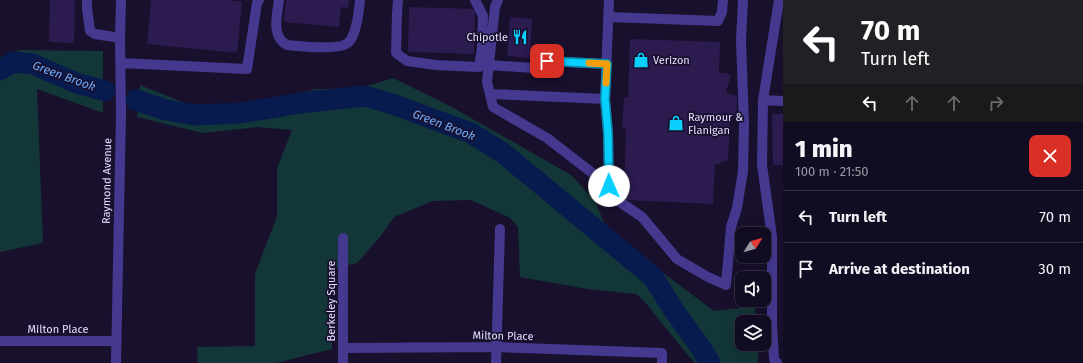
<!DOCTYPE html>
<html lang="en">
<head>
<meta charset="utf-8">
<style>
	:root { --surface:#120c22; --page:#1b152a; --text:#f1f3f6; --muted:#9c9ba5; --line:#312c40 }
	body { margin:0; font-family:"Fira Sans",sans-serif; background:var(--page); color:var(--text); height:100vh; display:flex; flex-direction:column; font-size:15px; white-space:nowrap }
	* { box-sizing:border-box; margin:0 }
	p { font-size:13px; color:var(--muted) }
	.icon { flex:none; width:22px; height:22px; fill:none; stroke:currentColor; stroke-width:2; stroke-linecap:round; stroke-linejoin:round }
	.map { position:relative; flex:1; overflow:hidden }
	.drawer { display:flex; flex-direction:column; background:var(--surface); width:300px }
	.drawer>* { flex:none }
	.guide { background:#202124; color:#fff; overflow:hidden }
	.needle { width:26px; rotate:53deg }
	.buttons { position:absolute; left:735px; top:227px; display:grid; gap:8px }
	.buttons a { display:grid; place-items:center; width:36px; height:36px; border-radius:8px; background:var(--surface); box-shadow:0 4px 16px #0002,0 0 0 1px var(--line); font-size:20px }
	.pin { position:absolute; display:grid; place-items:center; width:34px; height:34px; color:#fff; margin:-17px; border-radius:8px; box-shadow:0 2px 6px #0006 }
	.me { position:absolute; width:44px; margin:-22px; rotate:359deg; stroke-linejoin:round; filter:drop-shadow(0 0 3px #0008) }
	.turn { display:flex; align-items:center; gap:14px; height:84px; padding:0 12px; font-size:18px }
	.turn .icon { width:52px; height:52px; stroke-width:2.5 }
	.turn b { display:block; font-size:28px; line-height:34px }
	.lanes { display:flex; align-items:center; height:38px; padding:0 12px; background:#0003; justify-content:center; gap:20px; direction:ltr }
	.lanes .off { opacity:.35 }
	.round { display:grid; place-items:center; flex:none; width:42px; height:42px; border-radius:8px; background:var(--page) }
	.headline { display:flex; align-items:center; justify-content:space-between; height:68px; padding:0 12px }
	h1 { font-size:24px; font-weight:800; line-height:30px }
	ul { padding:0; list-style:none }
	li { display:flex; align-items:center; gap:12px; height:52px; padding:0 12px; border-top:1px solid var(--line) }
	li div { flex:1 }
	li b { display:block; font-size:15px }
	li em { font-style:normal }
	main { display:flex; flex:1; min-height:0 }
	.map>svg:first-child { display:block }
	.green { fill:#133638 }
	.lines { fill:none; stroke-linecap:round; stroke-linejoin:round }
	.river { stroke:#081b4f; stroke-width:21 }
	.building { fill:#2b1b4f }
	.minor { stroke:#44398f; stroke-width:10 }
	.route-casing { stroke:#0687a6; stroke-width:10 }
	.route { stroke:#09cfff; stroke-width:7 }
	.slow { stroke:#f59e0b; stroke-width:7 }
	.labels { text-anchor:middle; dominant-baseline:central; stroke-width:3.5; stroke-linejoin:round; paint-order:stroke }
	.poi-label { font-size:11px; fill:#e4ddff; stroke:#18102d; text-anchor:start }
	.street-label { font-size:11px; fill:#e4ddff; stroke:#18102d }
	.water-label { font-size:12px; font-style:italic; fill:#6bacff; stroke:#18102d }
</style>
</head>
<body>
<main>
<div class="map">
<svg width="783" height="363" viewBox="0 0 783 363">
	<rect width="100%" height="100%" fill="#18102d"/>
	<path class="green" d="M20,50L103,51V113L37,89L43,243L0,252V57Z
		M393,78L450,106L571,175L595,201L608,232L714,311L755,306L756,322H742V344H758V363H695L677,342L644,301L636,294L587,289L520,277L518,227L510,218L471,200L433,201L394,217L380,237L357,263L331,269L332,349L276,363H198L197,347L255,346V274L277,216V168L292,130L259,127L203,133L137,117L140,85L197,108L260,104L316,89H358Z"/>
	<g class="lines">
		<path class="river" d="M0,70L14,62L33,64L76,83L105,91
			M136,100L166,110L195,115L241,113L300,103L365,96L395,105L471,133L503,153L653,277L673,309L701,348L710,363"/>
	</g>
	<path class="building" d="M50,0H75L74,43L49,42Z
		M151,0H227L242,2L237,53L147,44Z
		M286,0H349L348,8L341,7L339,27L284,22Z
		M409,7L475,9L474,54L408,52Z
		M510,17L532,19L530,58L507,56Z
		M630,39L720,42L719,73H725L731,75L726,92L737,96L736,118L730,117L728,160L715,165L713,204L624,200L626,129H622L624,97L628,98Z
		M772,114H783V165H773Z"/>
	<g class="lines">
		<path class="minor" d="M87,0V8L90,31L95,34L120,38
			M279,0C277,15 271,37 287,45C299,46 341,51 349,42C356,34 359,11 360,0
			M398,0L397,14L396,53L407,61L436,65L479,67L482,48L483,16L475,0
			M498,0L495,7L487,82L490,94L605,99L609,0
			M609,17L718,21L722,12L723,0
			M120,63L247,69L257,3L259,0
			M489,65L533,68H538L542,63L547,61L607,64
			M490,94L493,107L547,138L609,186L608,133L605,99
			M763,100L783,101
			M609,186L614,198L642,217L677,259L708,277L726,285L731,227L737,208L743,171L744,124L741,40L743,0
			M343,238V363
			M0,341H116
			M343,348L496,347L662,353V363
			M116,363L121,113L120,38L121,0
			M496,363L500,229
			M777,363L774,359L772,325V237L762,165L763,100L779,0"/>
	</g>
	<g class="lines">
		<defs>
			<path id="route" d="M547,61L607,64L605,99L608,133L609,186"/>
		</defs>
		<use href="#route" class="route-casing"/>
		<use href="#route" class="route"/>
		<path class="slow" d="M589,63L607,64L606,83"/>
	</g>
	<defs>
		<symbol id="restaurant-bare" viewBox="-9 -9 18 18"><path d="M-5-6h1v4h1v-4h1v4h1v-4h1v5L-1.5 .5V6h-2V.5L-5-1ZM5-6V6H3V1.5H1.5Q1.5-4 5-6Z" fill="#09cfff" stroke="#18102d" stroke-width="2.5" paint-order="stroke"/></symbol>
		<symbol id="shop-bare" viewBox="-9 -9 18 18"><path d="M-5-2.5h2.3a2.7 3.5 0 0 1 5.4 0H5L5.5 6h-11ZM-1.5-2.5h3a1.5 2.3 0 0 0-3 0Z" fill="#09cfff" stroke="#18102d" stroke-width="2.5" paint-order="stroke"/></symbol>
	</defs>
	<g fill-rule="evenodd">
		<use href="#restaurant-bare" x="509" y="26" width="22" height="22"/>
		<use href="#shop-bare" x="630" y="49" width="22" height="22"/>
		<use href="#shop-bare" x="665" y="112" width="22" height="22"/>
	</g>
	<g class="labels">
		<g class="poi-label">
			<text x="508" y="37" text-anchor="end">Chipotle</text>
			<text x="653" y="60">Verizon</text>
			<text x="688" y="117">Raymour &amp;<tspan x="688" dy="13">Flanigan</tspan></text>
		</g>
		<g class="street-label">
			<text transform="translate(107 181) rotate(-89)">Raymond Avenue</text>
			<text transform="translate(331 301) rotate(-90)">Berkeley Square</text>
			<text x="58" y="329">Milton Place</text>
			<text transform="translate(503 336) rotate(1)">Milton Place</text>
		</g>
		<g class="water-label">
			<text transform="translate(64 76) rotate(20)">Green Brook</text>
			<text transform="translate(444 125) rotate(21)">Green Brook</text>
		</g>
	</g>
</svg>
<div class="buttons">
<a><svg class="needle" viewBox="-14 -14 28 28"><path d="M0-13l5 13h-10z" fill="#e53935"/><path d="M0 13l5-13h-10z" fill="#9c9ba5"/></svg></a>
<a><svg class="icon" aria-label="sound" viewBox="0 0 24 24"><path d="M4 9h4l5-4v14l-5-4H4zM17 9q2 3 0 6"/></svg></a>
<a><svg class="icon" aria-label="layers" viewBox="0 0 24 24"><path d="M12 4l9 5-9 5-9-5zM3 14l9 5 9-5"/></svg></a>
</div>
<div class="pin" style="left:547px;top:61px;background:#d93025"><svg class="icon" aria-label="arrive" viewBox="0 0 24 24"><path d="M6 21V4h12l-3 4 3 4H6"/></svg></div>
<svg class="me" style="left:609px;top:186px" viewBox="-20 -20 40 40"><circle r="19" fill="#fff"/><path d="M0-13L10 11 0 6-10 11z" fill="#09cfff"/></svg>
</div>
<section class="drawer">
<div class="guide">
<div class="turn"><svg class="icon" aria-label="left" viewBox="0 0 24 24"><path d="M17 20v-9H6M10 6l-5 5 5 5"/></svg><div><b>70 m</b>Turn left</div></div>
<div class="lanes"><svg class="icon" aria-label="left" viewBox="0 0 24 24"><path d="M17 20v-9H6M10 6l-5 5 5 5"/></svg><svg class="icon off" aria-label="ahead" viewBox="0 0 24 24"><path d="M12 20V5M6 11l6-6 6 6"/></svg><svg class="icon off" aria-label="ahead" viewBox="0 0 24 24"><path d="M12 20V5M6 11l6-6 6 6"/></svg><svg class="icon off" aria-label="right" viewBox="0 0 24 24"><path d="M7 20v-9h11M14 6l5 5-5 5"/></svg></div>
</div>
<div class="headline"><div><h1>1 min</h1><p>100 m · 21:50</p></div><a class="round" style="background:#d93025;color:#fff"><svg class="icon" aria-label="close" viewBox="0 0 24 24"><path d="M6 6l12 12M18 6L6 18"/></svg></a></div>
<ul>
<li><svg class="icon" aria-label="left" viewBox="0 0 24 24"><path d="M17 20v-9H6M10 6l-5 5 5 5"/></svg><div><b>Turn left</b></div><em>70 m</em></li>
<li><svg class="icon" aria-label="arrive" viewBox="0 0 24 24"><path d="M6 21V4h12l-3 4 3 4H6"/></svg><div><b>Arrive at destination</b></div><em>30 m</em></li>
</ul>
</section>
</main>
</body>
</html>
